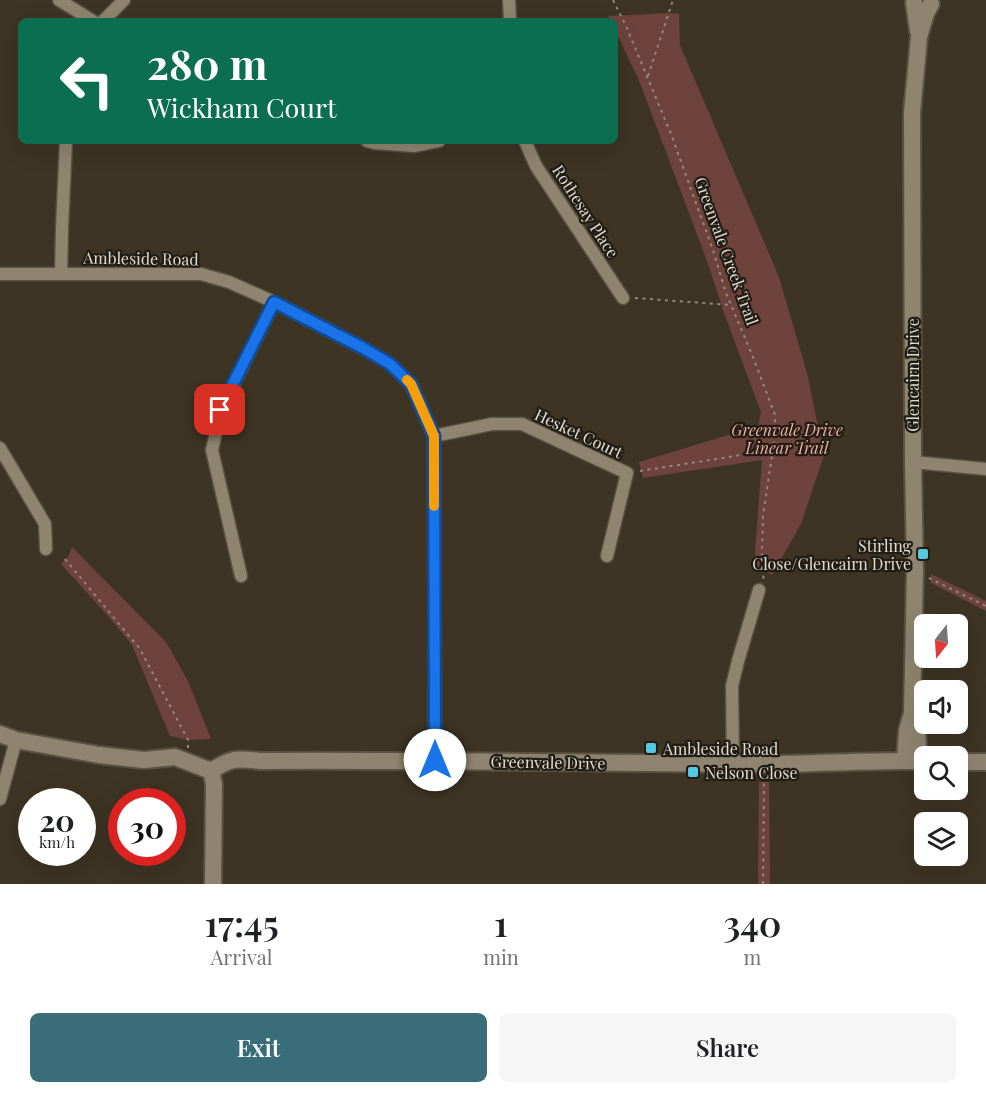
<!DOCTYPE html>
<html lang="en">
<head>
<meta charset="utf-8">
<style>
	:root { --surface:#fff; --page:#f6f6f6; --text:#202124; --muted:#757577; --accent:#386d79 }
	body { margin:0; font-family:"Playfair Display",serif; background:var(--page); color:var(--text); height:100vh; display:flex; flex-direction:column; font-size:22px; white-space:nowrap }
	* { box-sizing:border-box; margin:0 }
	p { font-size:20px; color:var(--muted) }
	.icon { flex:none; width:33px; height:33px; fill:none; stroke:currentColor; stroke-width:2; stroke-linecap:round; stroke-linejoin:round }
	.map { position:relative; height:884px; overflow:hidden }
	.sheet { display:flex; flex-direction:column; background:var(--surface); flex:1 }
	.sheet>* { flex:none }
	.hud { position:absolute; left:18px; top:18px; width:600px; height:126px; border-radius:9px; box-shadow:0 6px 24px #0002; background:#0b6e4f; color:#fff; overflow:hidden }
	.needle { width:39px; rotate:197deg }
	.tools { position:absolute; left:914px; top:614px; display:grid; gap:12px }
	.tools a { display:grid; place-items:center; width:54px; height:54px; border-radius:9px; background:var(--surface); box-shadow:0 6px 24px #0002; font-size:30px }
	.speed { position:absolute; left:18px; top:788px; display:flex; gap:12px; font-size:30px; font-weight:700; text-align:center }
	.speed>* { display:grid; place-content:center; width:78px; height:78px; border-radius:50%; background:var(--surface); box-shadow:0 6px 24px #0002; line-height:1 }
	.speed small { font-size:15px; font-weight:400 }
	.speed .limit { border:9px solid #d22; background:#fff; color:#111 }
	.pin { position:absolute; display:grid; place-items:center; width:51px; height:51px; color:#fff; margin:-26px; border-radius:12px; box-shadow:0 3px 9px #0006 }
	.me { position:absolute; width:66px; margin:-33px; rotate:0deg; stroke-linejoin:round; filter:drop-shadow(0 0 4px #0008) }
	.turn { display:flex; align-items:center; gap:21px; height:126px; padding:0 30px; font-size:27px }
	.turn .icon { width:78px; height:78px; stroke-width:2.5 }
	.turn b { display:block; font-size:42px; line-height:51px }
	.eta { display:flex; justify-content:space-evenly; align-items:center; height:102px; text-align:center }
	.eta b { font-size:36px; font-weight:600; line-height:42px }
	.cta { display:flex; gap:12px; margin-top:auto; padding:12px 30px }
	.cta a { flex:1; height:69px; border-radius:9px; background:var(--accent); color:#fff; font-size:24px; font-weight:600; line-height:69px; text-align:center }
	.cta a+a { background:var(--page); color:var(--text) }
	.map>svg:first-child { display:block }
	.green { fill:#6e433b }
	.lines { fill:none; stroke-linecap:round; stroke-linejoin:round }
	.street-casing { stroke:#595142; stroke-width:15 }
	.secondary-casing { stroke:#595142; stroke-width:20 }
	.path { stroke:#928a7c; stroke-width:2; stroke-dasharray:3 4.5; stroke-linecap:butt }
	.street { stroke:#8e8470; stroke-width:12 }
	.secondary { stroke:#8e8470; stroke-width:16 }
	.route-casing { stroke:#114b97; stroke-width:15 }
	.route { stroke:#1a73e8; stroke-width:10 }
	.slow { stroke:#f59e0b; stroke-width:10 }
	.poi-dot { fill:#56c9e1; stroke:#211d15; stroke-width:2 }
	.labels { text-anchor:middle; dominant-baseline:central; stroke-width:4.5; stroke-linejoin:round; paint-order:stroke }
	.street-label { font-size:16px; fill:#e0dacf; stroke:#211d15 }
	.park-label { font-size:16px; font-style:italic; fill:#f4aea1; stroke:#211d15 }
	.poi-label { font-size:16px; fill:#e0dacf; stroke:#211d15; text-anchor:start }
</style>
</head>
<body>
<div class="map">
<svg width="986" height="884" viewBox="0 0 986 884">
	<rect width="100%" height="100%" fill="#3d3423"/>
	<path class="green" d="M669,13L679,14L680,45L779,277L807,373L824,455L801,524L772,575L764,571H756L755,551L762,460L643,478L639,462L758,426L761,412L724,313L707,261L640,83L615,30V21H611L608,16Z
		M72,547L166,642L188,681L211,739L188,740L170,736L132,645L109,617L61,564L68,557Z
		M931,574L986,601V611L931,583Z
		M759,782H769L770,884H758Z"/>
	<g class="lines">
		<defs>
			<path id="street" d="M59,0L93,21
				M509,0L510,21
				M103,21L124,0
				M367,141L374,143L415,146L439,141
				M525,141L536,166L623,298
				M0,274H201L229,282L274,302L363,348L390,364L411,384L434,436L435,760
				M61,274L62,228L66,141
				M434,436L492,424H522L627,473L607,556
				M0,448L45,524L46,549
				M913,462L986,469
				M241,576L212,450L221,410L274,302
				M733,764L732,686L738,661L759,590
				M0,799L16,740"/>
			<path id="secondary" d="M914,3L918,31
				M913,717L917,730L919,761
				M0,734L16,740L99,755L144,760L175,757L211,771
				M905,760L907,730L912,713L915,571L913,462L912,113L919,37L926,13L931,4
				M957,762H986
				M211,771C231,758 236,758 260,761C427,760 593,763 760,764C815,764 869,760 924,761
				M211,771L214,784L213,884"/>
		</defs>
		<use href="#street" class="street-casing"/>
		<use href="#secondary" class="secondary-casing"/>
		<path class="path" d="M613,0L626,26L671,134L713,250L726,293L753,357L775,415V435L763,516L762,551L764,573L763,580
			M648,76L673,0
			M635,298L731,305
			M640,471L773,450
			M65,559L140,649L188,740V748
			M929,578L986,606
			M763,884L764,779"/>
		<use href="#street" class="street"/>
		<use href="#secondary" class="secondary"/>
	</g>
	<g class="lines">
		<defs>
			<path id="route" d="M220,410L274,302L363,348L390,364L411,384L434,436L435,760"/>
		</defs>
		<use href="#route" class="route-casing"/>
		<use href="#route" class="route"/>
		<path class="slow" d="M407,380L411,384L434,436V506"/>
	</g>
	<g class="poi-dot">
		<rect x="917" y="548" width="12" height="12" rx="3"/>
		<rect x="645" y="742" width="12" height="12" rx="3"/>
		<rect x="687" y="766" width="12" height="12" rx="3"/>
	</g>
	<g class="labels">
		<g class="street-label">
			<text transform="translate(586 211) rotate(57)">Rothesay Place</text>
			<text transform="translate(727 251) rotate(70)">Greenvale Creek Trail</text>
			<text transform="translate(141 258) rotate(1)">Ambleside Road</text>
			<text transform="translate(912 375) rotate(-90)">Glencairn Drive</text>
			<text transform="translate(579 433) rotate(25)">Hesket Court</text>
			<text transform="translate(548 762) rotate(1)">Greenvale Drive</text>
		</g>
		<g class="park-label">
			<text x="787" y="429">Greenvale Drive<tspan x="787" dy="18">Linear Trail</tspan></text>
		</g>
		<g class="poi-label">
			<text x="911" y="545" text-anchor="end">Stirling<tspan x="911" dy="18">Close/Glencairn Drive</tspan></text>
			<text x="663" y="748">Ambleside Road</text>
			<text x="705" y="772">Nelson Close</text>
		</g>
	</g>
</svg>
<div class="tools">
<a><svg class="needle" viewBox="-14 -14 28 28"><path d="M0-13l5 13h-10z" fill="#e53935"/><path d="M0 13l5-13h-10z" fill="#757577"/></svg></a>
<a><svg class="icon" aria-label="sound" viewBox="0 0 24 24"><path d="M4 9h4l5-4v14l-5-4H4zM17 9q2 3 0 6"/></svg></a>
<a><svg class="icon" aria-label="search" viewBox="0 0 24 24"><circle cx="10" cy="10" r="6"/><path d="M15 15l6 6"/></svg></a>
<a><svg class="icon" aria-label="layers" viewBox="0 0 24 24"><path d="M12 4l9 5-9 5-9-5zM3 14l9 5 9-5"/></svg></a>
</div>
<div class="speed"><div>20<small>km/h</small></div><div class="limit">30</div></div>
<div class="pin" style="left:220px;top:410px;background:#d93025"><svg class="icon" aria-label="arrive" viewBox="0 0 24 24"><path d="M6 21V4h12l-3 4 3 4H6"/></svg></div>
<svg class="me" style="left:435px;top:760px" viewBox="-20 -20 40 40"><circle r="19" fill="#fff"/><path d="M0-13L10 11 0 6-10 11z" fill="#1a73e8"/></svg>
<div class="hud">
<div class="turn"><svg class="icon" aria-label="left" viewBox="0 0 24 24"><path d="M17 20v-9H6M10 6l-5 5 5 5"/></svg><div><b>280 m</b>Wickham Court</div></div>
</div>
</div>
<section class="sheet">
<div class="eta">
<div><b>17:45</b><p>Arrival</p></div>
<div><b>1</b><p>min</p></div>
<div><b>340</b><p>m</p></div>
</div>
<div class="cta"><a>Exit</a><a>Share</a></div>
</section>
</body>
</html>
